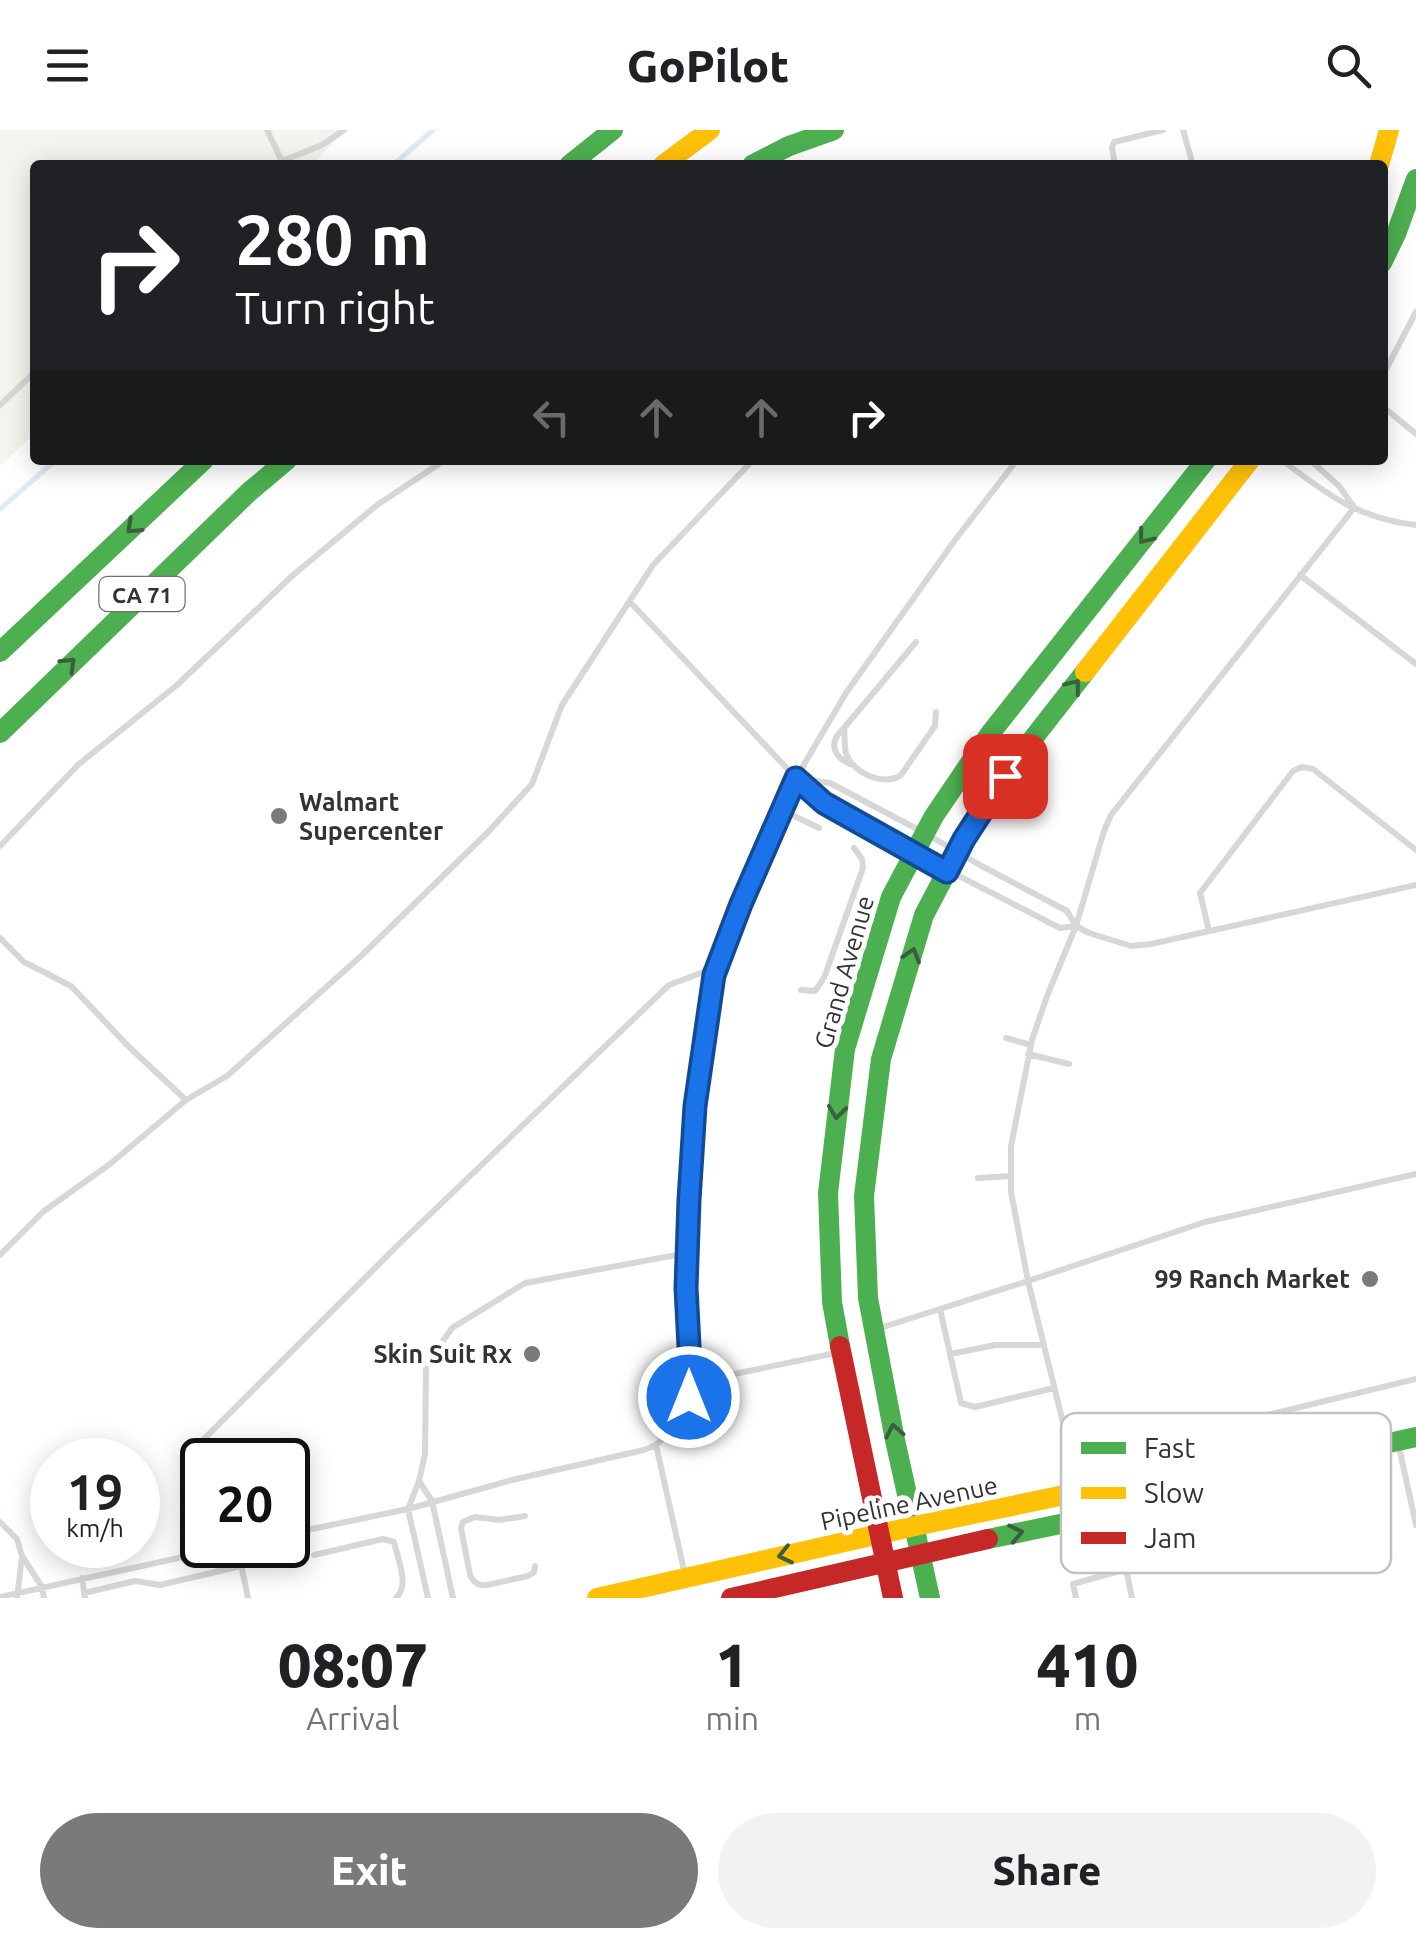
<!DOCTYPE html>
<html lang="en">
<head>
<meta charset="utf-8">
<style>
	:root { --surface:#fff; --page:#f2f2f2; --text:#202124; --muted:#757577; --accent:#7a7a7a }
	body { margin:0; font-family:Ubuntu,sans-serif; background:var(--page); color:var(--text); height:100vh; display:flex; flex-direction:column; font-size:38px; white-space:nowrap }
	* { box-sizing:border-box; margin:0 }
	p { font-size:32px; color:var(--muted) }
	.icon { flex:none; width:55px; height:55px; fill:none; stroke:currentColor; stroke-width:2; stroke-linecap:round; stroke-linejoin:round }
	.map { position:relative; height:1468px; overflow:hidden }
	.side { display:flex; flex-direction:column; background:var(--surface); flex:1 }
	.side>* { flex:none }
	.guide { position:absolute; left:30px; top:30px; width:1358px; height:305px; border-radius:10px; box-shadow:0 5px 25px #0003; background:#202124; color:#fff; overflow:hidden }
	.speed { position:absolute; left:30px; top:1308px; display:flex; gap:20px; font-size:50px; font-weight:700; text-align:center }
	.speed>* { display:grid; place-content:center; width:130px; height:130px; border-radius:50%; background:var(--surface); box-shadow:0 5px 25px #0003; line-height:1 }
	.speed small { font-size:25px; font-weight:400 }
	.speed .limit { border:5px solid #111; border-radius:15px; background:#fff; color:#111 }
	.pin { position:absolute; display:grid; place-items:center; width:85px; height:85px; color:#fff; margin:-42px; border-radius:20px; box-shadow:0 5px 15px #0006 }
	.me { position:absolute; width:110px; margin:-55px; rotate:0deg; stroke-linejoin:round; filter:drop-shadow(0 0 8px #0008) }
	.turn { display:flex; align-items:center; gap:35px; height:210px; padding:0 40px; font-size:45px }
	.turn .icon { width:130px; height:130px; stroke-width:2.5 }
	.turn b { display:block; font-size:70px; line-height:85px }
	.lanes { display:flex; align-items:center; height:95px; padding:0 40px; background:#0003; justify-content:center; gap:50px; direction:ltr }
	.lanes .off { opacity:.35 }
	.eta { display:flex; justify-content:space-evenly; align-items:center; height:170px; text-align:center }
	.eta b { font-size:60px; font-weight:800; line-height:70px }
	.button { display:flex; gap:20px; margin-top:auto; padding:20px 40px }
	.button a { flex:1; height:115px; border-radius:60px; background:var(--accent); color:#fff; font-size:40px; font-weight:800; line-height:115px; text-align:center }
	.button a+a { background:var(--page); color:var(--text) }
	header { display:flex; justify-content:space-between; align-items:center; height:130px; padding:0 40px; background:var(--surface); font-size:45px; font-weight:800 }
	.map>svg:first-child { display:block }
	.green { fill:#f1f5ed }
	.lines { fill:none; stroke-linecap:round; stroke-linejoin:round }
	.stream { stroke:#ddebf3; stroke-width:5 }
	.lane { stroke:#d7d7d7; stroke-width:6 }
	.fast { stroke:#4caf50; stroke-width:20 }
	.slow { stroke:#ffc107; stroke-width:20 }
	.jam { stroke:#c62828; stroke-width:20 }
	.oneway { stroke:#3c5e3d }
	.route-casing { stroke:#114b97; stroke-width:25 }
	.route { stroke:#1a73e8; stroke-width:18 }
	.poi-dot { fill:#7a7a7a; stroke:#fff; stroke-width:4 }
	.labels { text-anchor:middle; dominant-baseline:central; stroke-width:10; stroke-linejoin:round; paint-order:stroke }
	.shield { fill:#fff; stroke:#707070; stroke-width:2.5 }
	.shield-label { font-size:22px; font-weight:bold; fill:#333 }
	.poi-label { font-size:25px; font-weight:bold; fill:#333; stroke:#fff; text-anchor:end }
	.street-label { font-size:25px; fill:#333; stroke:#fff }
	.key { fill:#fff; stroke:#c2c2c2; stroke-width:2.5 }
	.key-label { font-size:28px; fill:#333 }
</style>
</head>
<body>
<header><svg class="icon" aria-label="menu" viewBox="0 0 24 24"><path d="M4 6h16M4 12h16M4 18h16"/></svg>GoPilot<svg class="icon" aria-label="search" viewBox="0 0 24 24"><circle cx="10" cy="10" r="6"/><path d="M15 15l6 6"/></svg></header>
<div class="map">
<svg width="1416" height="1468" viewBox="0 0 1416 1468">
	<rect width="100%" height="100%" fill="#fff"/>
	<path class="green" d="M0,0H347L311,35H35V303L0,336Z"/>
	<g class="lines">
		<path class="stream" d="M393,35L433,0
			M0,379L56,330"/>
		<path class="lane" d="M267,0L282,31L322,15L344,0
			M1183,0L1193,35
			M1115,35L1112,17L1114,12L1163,0
			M1382,247L1416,182
			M0,275L35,242
			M1382,276L1416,304
			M1282,330C1326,364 1359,389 1416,395
			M1310,330L1339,356L1354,377
			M1300,445L1416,534
			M630,472L796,648L823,673L910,720
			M916,512L844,598C845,605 844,616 846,623C852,643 884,657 901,645L935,596L936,582
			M843,599C829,612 832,626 850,634
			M796,648L830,653L919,700
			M782,680L819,698
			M930,706L978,734L1067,781L1076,796L1089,803L1131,816L1151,814L1416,755
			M0,716L79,634L177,555L292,446L377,375L445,330
			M920,726L1060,798L1075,796
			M1209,801L1200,763L1293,641L1302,637L1313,639L1416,720
			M0,808L24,832L71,856L129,917L186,970L227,946L361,826L489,701L532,654L562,575L653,435L753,330
			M801,860L815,861L824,848L863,738L862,729L854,718
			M1006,908L1031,915
			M1028,924L1069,934
			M978,1048L1010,1046
			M0,1125L44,1081L110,1034L186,970
			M940,1179L961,1273L975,1277L1054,1258
			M877,1199L1028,1151L1011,1062V1016L1032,910L1047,866L1076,796L1104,701L1111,685L1354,378
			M951,1224L995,1215H1043
			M691,1253L836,1223
			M656,1315L685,1445
			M1399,1317L1416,1395
			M1070,1322L1214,1298L1416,1249
			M419,1351L432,1371L453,1468
			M1080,1361L1028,1151L1205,1092L1416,1044
			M525,1386L499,1390L475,1387L463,1392L461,1398L470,1445C474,1453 478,1456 487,1455L528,1446L534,1442L535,1436
			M1116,1389L1132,1468
			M0,1392L17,1409L22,1426L42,1457L44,1468
			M288,1404L408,1379L516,1349L644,1320L656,1315L674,1298L685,1278L691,1253L685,1158L689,1071L696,973L714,845L745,764L796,648L846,563L955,410L1017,330
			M202,1405L190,1351L183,1330L398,1115L669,855L717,837
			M237,1415L248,1468
			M314,1425L383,1409L394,1412C398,1430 410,1455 396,1468
			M82,1448L85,1468
			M84,1463L135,1451L160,1455L241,1436
			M0,1467L238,1415
			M17,1468L22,1427
			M428,1468L408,1379L419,1351L425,1324L426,1235L452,1198L525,1153L687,1123
			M1076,1468L1073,1454L1126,1439"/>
		<path class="fast" d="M569,35L613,0
			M752,35L789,16L834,0
			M1382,133L1396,104L1416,49
			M0,522L204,330
			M0,603L249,362L287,330
			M840,1216L832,1172L828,1063L845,919L891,767L934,686L989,605L1206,330
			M988,1409L1199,1365L1233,1347L1416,1307
			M930,1468L895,1310L868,1168L864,1066L881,929L924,785L964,709L1017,629L1085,542"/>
		<path class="slow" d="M663,35L710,0
			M1379,35L1389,0
			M1085,542L1250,330
			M597,1468L915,1396L1195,1338L1233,1347"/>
		<path class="jam" d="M840,1216L893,1468
			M731,1468L988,1409"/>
	</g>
	<defs><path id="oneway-chevron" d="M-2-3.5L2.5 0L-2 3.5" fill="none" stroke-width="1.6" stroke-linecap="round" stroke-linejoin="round" transform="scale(2.5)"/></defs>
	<g class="oneway">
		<use href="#oneway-chevron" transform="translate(133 397) rotate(137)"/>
		<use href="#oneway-chevron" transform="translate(1145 407) rotate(128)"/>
		<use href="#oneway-chevron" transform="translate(69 534) rotate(-44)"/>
		<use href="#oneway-chevron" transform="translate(1074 556) rotate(-52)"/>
		<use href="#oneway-chevron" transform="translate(912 825) rotate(-73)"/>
		<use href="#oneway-chevron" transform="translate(837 982) rotate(97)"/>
		<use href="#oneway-chevron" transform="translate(894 1301) rotate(-101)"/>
		<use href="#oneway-chevron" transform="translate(1016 1403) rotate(-12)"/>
		<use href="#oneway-chevron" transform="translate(785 1425) rotate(167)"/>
	</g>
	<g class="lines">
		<defs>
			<path id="route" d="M689,1267L691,1254L686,1158L689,1070L695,976L714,845L741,774L796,648L824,673L947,742L964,709L1005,646"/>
		</defs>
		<use href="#route" class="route-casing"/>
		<use href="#route" class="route"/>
	</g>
	<g class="poi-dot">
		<circle cx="279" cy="686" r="10"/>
		<circle cx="1370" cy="1149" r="10"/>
		<circle cx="532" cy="1224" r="10"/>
	</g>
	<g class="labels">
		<rect class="shield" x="99.5" y="447" width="85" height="34" rx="8"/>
		<g class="shield-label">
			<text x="142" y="464">CA 71</text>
		</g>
		<g class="poi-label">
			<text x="299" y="672" text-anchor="start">Walmart<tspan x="299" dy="29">Supercenter</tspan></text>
			<text x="1350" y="1149">99 Ranch Market</text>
			<text x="512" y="1224">Skin Suit Rx</text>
		</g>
		<g class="street-label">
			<text transform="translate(844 842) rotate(-74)">Grand Avenue</text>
			<text transform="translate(909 1373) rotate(-12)">Pipeline Avenue</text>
		</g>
	</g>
	<rect x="1061" y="1283" width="330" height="160" rx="15" class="key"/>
	<rect x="1081" y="1312" width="45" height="12" fill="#4caf50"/>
	<rect x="1081" y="1357" width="45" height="12" fill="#ffc107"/>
	<rect x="1081" y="1402" width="45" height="12" fill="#c62828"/>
	<g class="key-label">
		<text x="1144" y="1328">Fast</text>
		<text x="1144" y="1373">Slow</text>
		<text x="1144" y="1418">Jam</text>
	</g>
</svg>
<div class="speed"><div>19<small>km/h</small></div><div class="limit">20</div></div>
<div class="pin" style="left:1005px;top:646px;background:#d93025"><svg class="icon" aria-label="arrive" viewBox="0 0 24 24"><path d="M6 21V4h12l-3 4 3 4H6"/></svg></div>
<svg class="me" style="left:689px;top:1267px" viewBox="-20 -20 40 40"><circle r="17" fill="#1a73e8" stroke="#fff" stroke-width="3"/><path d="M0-11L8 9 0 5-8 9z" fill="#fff"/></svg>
<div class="guide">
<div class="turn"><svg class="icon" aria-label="right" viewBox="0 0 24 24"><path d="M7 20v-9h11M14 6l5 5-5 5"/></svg><div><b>280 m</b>Turn right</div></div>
<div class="lanes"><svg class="icon off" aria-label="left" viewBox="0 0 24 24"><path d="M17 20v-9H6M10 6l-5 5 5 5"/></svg><svg class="icon off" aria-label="ahead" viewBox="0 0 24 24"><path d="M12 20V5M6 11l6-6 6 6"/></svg><svg class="icon off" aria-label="ahead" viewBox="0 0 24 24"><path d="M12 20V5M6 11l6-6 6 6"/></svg><svg class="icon" aria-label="right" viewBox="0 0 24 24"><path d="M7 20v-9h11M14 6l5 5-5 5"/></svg></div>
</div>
</div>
<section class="side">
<div class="eta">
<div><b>08:07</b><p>Arrival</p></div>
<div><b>1</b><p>min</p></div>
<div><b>410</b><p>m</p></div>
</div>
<div class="button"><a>Exit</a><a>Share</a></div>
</section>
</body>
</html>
